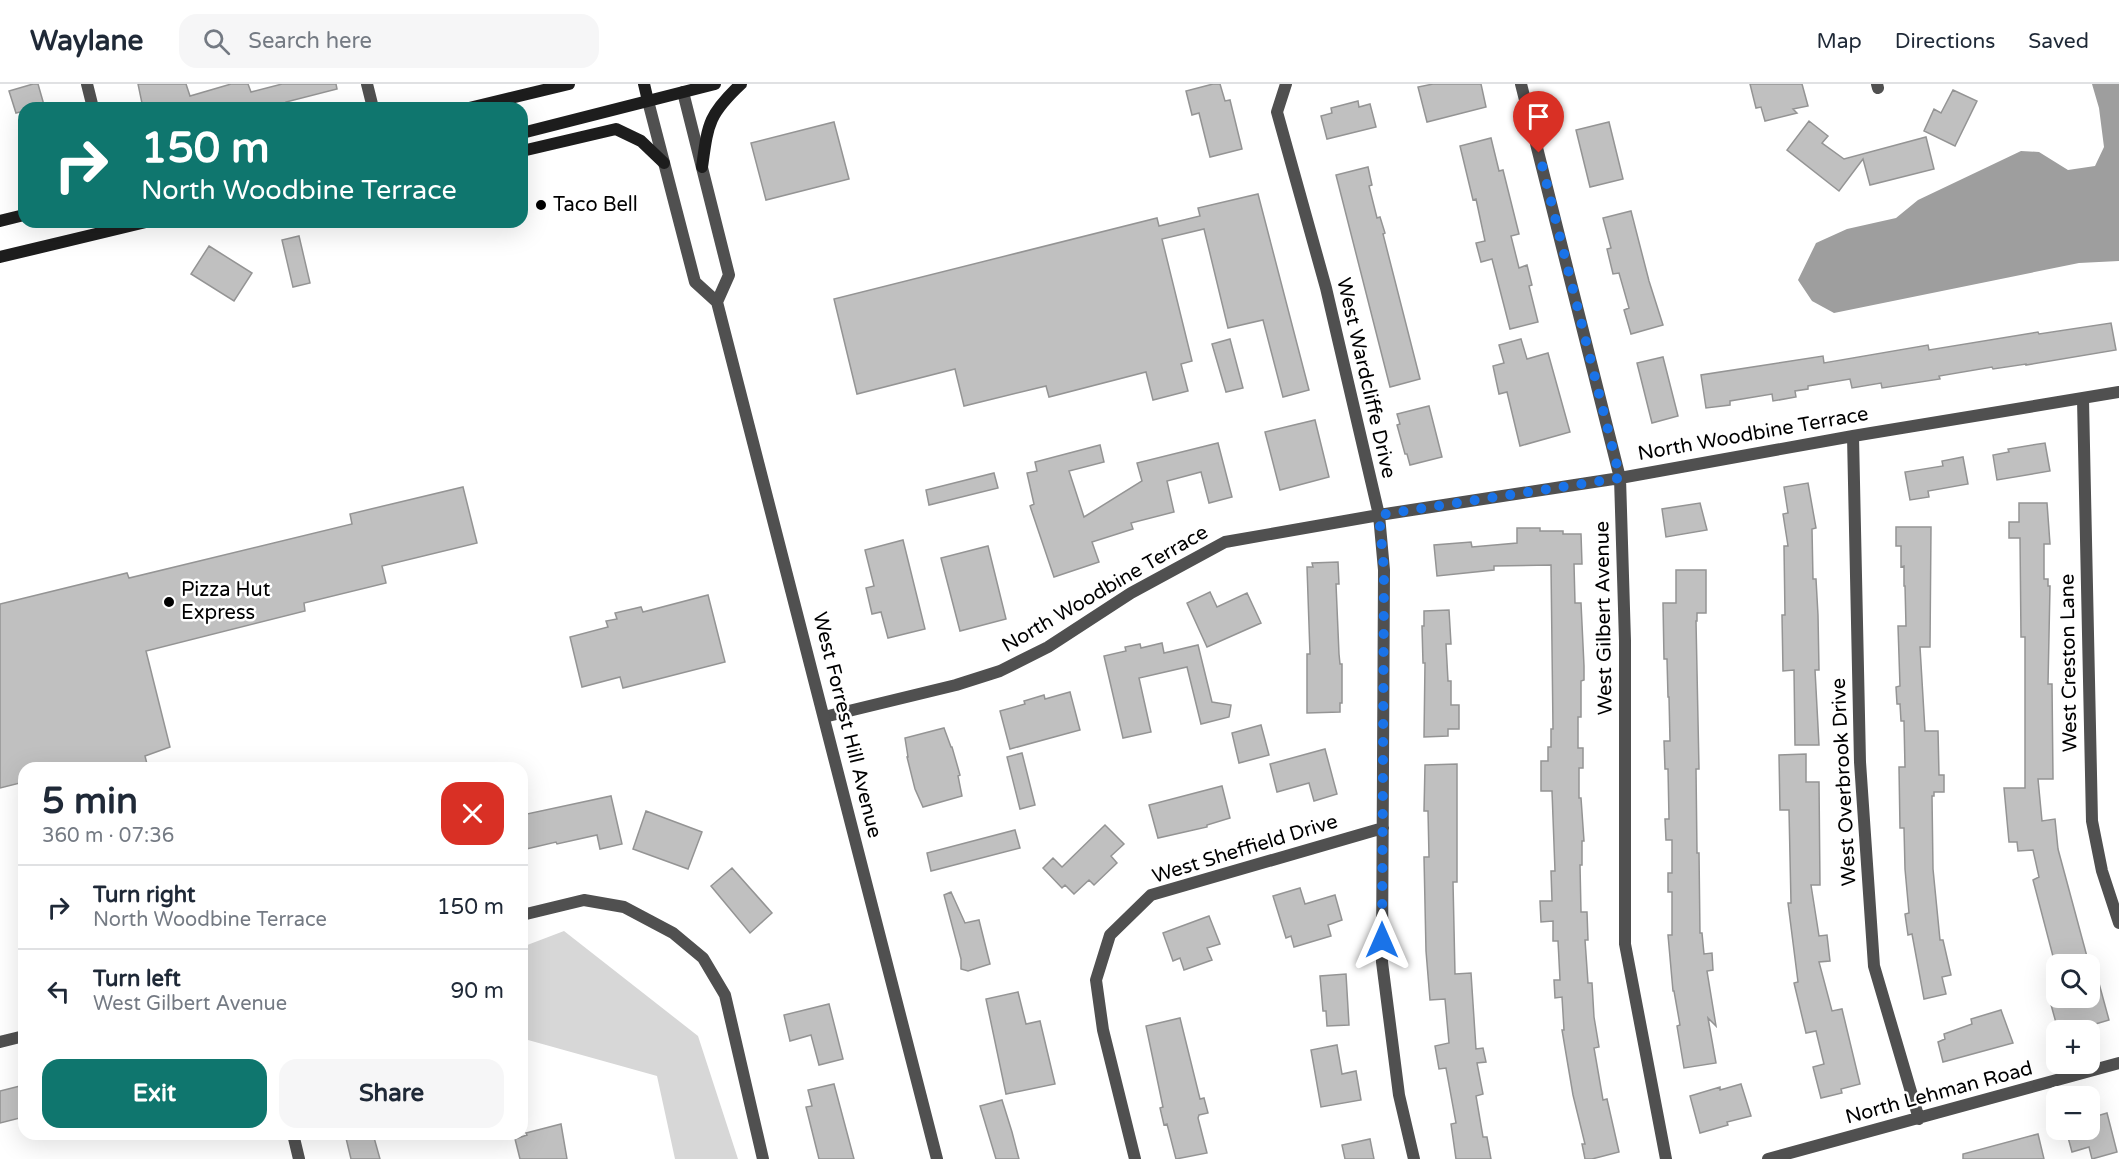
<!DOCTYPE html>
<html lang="en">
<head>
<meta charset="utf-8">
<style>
	:root { --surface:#fff; --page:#f6f6f7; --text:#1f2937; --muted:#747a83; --line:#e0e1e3; --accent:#0f766e }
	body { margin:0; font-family:"Varela Round",sans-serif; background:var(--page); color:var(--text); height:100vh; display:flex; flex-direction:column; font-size:22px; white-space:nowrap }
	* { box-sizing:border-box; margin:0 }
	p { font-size:20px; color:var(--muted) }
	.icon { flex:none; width:33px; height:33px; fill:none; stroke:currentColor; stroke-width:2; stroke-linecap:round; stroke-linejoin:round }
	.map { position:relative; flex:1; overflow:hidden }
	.sheet { position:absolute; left:18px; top:678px; width:510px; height:378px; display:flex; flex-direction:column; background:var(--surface); border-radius:18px; box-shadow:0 6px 24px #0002 }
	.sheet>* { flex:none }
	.guide { position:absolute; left:18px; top:18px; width:510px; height:126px; border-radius:18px; box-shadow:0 6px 24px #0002; background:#0f766e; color:#fff; overflow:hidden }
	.fabs { position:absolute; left:2046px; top:870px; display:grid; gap:12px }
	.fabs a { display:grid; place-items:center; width:54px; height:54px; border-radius:12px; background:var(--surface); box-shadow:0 6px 24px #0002; font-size:30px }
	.pin { position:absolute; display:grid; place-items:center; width:51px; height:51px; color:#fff; margin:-62px -26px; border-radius:50% 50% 50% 0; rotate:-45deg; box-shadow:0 0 6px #0007 }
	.pin .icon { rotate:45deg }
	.me { position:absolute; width:66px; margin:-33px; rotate:0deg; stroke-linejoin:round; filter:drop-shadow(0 0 4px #0008) }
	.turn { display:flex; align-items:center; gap:21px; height:126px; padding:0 24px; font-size:27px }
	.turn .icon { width:78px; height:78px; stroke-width:2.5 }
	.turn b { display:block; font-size:42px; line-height:51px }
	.round { display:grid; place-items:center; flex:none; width:63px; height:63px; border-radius:18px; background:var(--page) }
	.head { display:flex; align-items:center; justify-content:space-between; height:102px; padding:0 24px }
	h1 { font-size:36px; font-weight:700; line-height:45px }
	.cta { display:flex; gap:12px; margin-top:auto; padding:12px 24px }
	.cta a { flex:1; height:69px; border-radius:18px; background:var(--accent); color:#fff; font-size:24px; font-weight:700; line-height:69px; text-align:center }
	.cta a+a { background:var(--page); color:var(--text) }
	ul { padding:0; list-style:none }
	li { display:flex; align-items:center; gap:18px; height:84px; padding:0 24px; border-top:2px solid var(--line) }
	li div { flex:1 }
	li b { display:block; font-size:22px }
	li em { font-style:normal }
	header { display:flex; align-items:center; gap:36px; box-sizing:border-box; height:84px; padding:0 30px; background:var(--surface); border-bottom:2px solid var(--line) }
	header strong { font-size:28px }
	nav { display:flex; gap:33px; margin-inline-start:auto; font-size:21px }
	.search { width:420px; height:54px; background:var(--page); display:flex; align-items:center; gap:15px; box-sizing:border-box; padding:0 21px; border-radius:18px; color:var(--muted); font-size:22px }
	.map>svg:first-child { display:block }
	.green { fill:#d7d7d7 }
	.water { fill:#9e9e9e }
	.building { fill:#c0c0c0; stroke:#949494; stroke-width:1.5 }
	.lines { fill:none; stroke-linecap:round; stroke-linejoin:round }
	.minor { stroke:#505050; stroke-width:12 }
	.tertiary { stroke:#505050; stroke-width:12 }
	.secondary { stroke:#1d1d1d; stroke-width:12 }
	.route { stroke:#1a73e8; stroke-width:10; stroke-dasharray:0 18 }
	.poi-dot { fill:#000; stroke:#fff; stroke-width:2 }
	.labels { text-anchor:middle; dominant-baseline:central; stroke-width:5; stroke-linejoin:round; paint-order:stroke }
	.poi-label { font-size:20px; fill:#000; stroke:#fff; text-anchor:start }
	.street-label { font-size:20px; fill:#000; stroke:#fff }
</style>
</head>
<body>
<header>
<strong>Waylane</strong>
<div class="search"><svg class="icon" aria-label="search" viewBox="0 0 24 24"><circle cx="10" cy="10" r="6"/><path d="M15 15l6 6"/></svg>Search here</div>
<nav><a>Map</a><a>Directions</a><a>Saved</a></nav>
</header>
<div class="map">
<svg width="2119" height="1075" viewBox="0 0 2119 1075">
	<rect width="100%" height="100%" fill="#fff"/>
	<path class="green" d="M564,847L698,952L738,1075H675L657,992L528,956L522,948V863Z"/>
	<path class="water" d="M2092,0H2119V177L2079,179L1834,229L1812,217L1798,196L1816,159L1847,145L1896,134L1918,116L2021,67L2039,68L2068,86L2095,82L2104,63L2099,24Z"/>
	<path class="building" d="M33,0H38L44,21L24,24V27L16,29L9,7Z
		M138,0H186L190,12L231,0H248L251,8L282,0H336L337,5L286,18L287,22L278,24H143Z
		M1213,0H1220L1225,17L1230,16L1242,65L1210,73L1199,29L1192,31L1186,7Z
		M1433,0H1481L1486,23L1427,38L1418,3Z
		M1750,0H1802L1808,22L1793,25L1797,29L1765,37L1761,23L1756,24Z
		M1953,6L1977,17L1955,62L1924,47L1934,25L1941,29Z
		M1358,17L1359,23L1370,20L1376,43L1327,55L1321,32L1332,29L1331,24Z
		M1809,37L1828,52L1822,59L1844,75L1926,53L1934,85L1870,101L1863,75L1839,107L1787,66Z
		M834,38L849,95L766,116L751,59Z
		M1609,38L1623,95L1590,103L1576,46Z
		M1491,54L1499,87L1503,86L1519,150L1511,152L1519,184L1527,181L1532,201L1529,202L1538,238L1510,245L1492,175L1481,178L1476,159L1485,157L1476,115L1473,116L1460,62Z
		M1368,83L1372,101L1369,102L1377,134L1380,133L1385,149L1383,150L1420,295L1390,303L1336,91Z
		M1258,110L1309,306L1283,313L1263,236L1228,244L1204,145L1162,155L1192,277L1181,280L1188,307L1153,316L1146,288L1049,313L1046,302L964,322L955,285L857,310L834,215L1157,134L1159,142L1200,132L1198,124Z
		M1631,127L1649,197L1663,241L1631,250L1624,226L1629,224L1619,189L1613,190L1607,165L1611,164L1603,134Z
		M299,152L310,199L293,203L282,156Z
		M209,162L252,189L234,217L191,190Z
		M2111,239L2116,266L2026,281V280L1993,285L1992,283L1939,292L1940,295L1882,304L1881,299L1852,304L1850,295L1808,302V305L1795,307L1796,313L1773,317L1772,310L1730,317V321L1706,324L1701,291L1823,272L1824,279L1928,261L1929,266L2038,248L2039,250Z
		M1230,255L1243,304L1226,308L1212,260Z
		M1521,255L1527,275L1548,269L1570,348L1520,362L1507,308L1499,310L1493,282L1504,279L1499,261Z
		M1663,273L1678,332L1652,339L1637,279Z
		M1429,322L1442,373L1410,381L1407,370H1405L1397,341L1400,340L1397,330Z
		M1315,336L1329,393L1280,406L1265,348Z
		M1218,359L1232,413L1209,419L1201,388L1167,397L1174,428L1131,439L1133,445L1092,458L1099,478L1054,493L1030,422L1034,420L1027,389L1037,387L1035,378L1100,361L1104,378L1069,387L1084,433L1142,397L1137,379Z
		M2045,359L2050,387L1997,396L1993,371L2009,368L2008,365Z
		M1963,373L1968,400L1928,407L1929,413L1910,416L1905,388L1943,382L1942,377Z
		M994,389L998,404L929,421L926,406Z
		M1808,399L1816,444L1812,445L1813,495H1816L1818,531L1819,586H1815L1819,661H1795L1794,586L1783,587L1782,531H1785L1784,462H1788L1783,430L1788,429L1784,403Z
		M463,403L477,459L382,482L386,499L304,519L305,527L146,567L170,663L145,672L148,684H100L99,681L85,684H24V698L0,704V520L127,489L129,494L352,440L350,430Z
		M1700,419L1707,446L1666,453L1662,425Z
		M2019,419H2047L2050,460H2044V495H2048V502H2050L2048,600H2052L2053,695H2038L2042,737L2055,735L2058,765L2089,880H2055L2033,796L2039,793L2033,766L2018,767L2017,758H2009L2004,704H2025V553H2021L2020,454H2009V438H2019Z
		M1896,443H1931L1930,563H1920L1925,647H1938L1939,691H1944V708H1934V712H1932L1933,785L1940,856H1943L1951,891L1942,893L1946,910L1924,915L1912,850L1908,851L1905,830L1909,829L1905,785L1904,744H1900L1899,683H1905L1904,637H1901L1900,620H1897L1896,603L1900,602L1898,542H1906L1905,502H1904V482L1901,483V462H1896Z
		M1517,444H1540V447H1563V450H1581L1582,480H1574L1575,519H1581L1584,582V596L1581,597V633H1578V664H1583V684H1579V714H1581L1584,757H1582V781H1580L1581,828H1587L1588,856H1585L1588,899H1592L1594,933L1599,963L1594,964L1603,1016L1607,1015L1619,1068L1592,1075H1585L1582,1060H1585L1573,1011L1562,946H1564L1562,913L1555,914L1554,896H1560L1558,857H1553V837L1541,838L1540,817H1552L1551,787H1555L1552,707H1541V677H1548V663H1551V645H1553L1551,481L1494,482V486L1437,492L1434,461L1471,458L1472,463L1517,459Z
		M903,456L925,545L888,554L881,528L872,530L866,504L874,502L865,466Z
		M988,462L1006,535L960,547L941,474Z
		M1338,478L1339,500H1336L1339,570L1340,580H1342V619H1340V628L1307,629V570H1310L1307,483H1313L1312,479Z
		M1676,486H1706V529H1697V537H1696L1699,685H1696L1697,769H1699L1700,849H1702L1704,870L1712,869L1713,886L1707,887L1716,942L1708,934L1716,979L1684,984L1677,942L1680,941L1674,907H1673L1668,851H1672V808H1668V789H1672V756H1666L1665,735H1669L1668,685H1665L1664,657H1670L1669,613H1668L1667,575H1664L1663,519H1676Z
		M1210,508L1217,523L1247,509L1261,539L1207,563L1187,519Z
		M708,511L725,578L623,604L620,593L582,603L570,553L608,543L606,537L617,535L615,529L641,523L643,528Z
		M1449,526L1451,560H1446L1448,597H1451V621H1459V645H1448V652L1424,653L1425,579H1423L1422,542H1424V527Z
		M1162,559L1164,569L1198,561L1212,618L1231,621L1229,633L1201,640L1187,583L1139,594L1151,648L1123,654L1104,572L1126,567L1125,563L1140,560L1141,564Z
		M1070,608L1080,646L1010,665L1000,627L1025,620L1024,617L1044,611L1045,615Z
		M1261,641L1269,671L1239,679L1232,649Z
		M944,644L951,663H952L960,691L958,692L962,712L923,723L915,705L907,673H908L905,654Z
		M1325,665L1337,710L1314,717L1309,699L1277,708L1270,680Z
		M1022,669L1035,721L1020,725L1007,673Z
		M1806,670V698H1819L1820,801H1811L1819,852L1827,851L1830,877L1819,878L1832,927L1842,925L1860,1000L1841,1005L1842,1009L1821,1014L1813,983L1824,980L1816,947L1806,949L1794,899L1798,898L1788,819H1791L1789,726H1780L1779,671Z
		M1457,680V798H1453L1455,890L1471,889L1476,965L1483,964L1486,978L1477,979L1483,1010L1476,1012L1483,1053H1487L1491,1075H1456L1451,1040L1456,1039L1446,984L1439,985L1435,962L1449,959L1445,915L1430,916L1426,867L1424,773H1429L1428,727H1424L1425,681Z
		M1222,702L1230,734L1207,741V743L1158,754L1149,721Z
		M611,712L622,760L600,765L597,751L557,760L556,758L522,766V731Z
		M646,727L702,748L688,785L633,765Z
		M1105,741L1124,760L1111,772L1117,779L1094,801L1089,796L1074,810L1065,801L1062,804L1043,784L1053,774L1062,783Z
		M1015,746L1020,764L931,787L927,769Z
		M732,784L772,829L750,849L711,802Z
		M1300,804L1305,820L1335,811L1342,836L1328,841L1331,852L1294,863L1291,852L1286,854L1273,812Z
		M951,808L965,839L979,836L990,880L968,887L961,885V875L944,811Z
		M1209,832L1220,860L1207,864L1212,876L1184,886L1180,874L1173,877L1163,849Z
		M2090,881H2094L2109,936L2082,944L2081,940L2058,946L2050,917L2062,914H2090Z
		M1346,890L1349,941L1327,942L1326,927H1323L1320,892Z
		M1018,908L1026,940L1040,937L1055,1000L1006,1010L986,915Z
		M829,920L843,975L819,981L811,951L790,957L784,931Z
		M2001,926L2013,959L1943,978L1938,958L1945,955L1944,950L1972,940L1971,935Z
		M1180,934L1200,1015L1204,1014L1208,1029L1199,1031L1198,1034L1207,1069L1176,1075L1167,1040L1164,1041L1160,1024L1163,1023L1146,942Z
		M1337,961L1342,990L1356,987L1361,1016L1321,1023L1311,966Z
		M834,1000L854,1075H819L806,1023L812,1022L808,1006Z
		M1741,1000L1751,1032L1727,1038L1728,1041L1700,1049L1690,1012L1720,1003V1006Z
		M24,1001V1033L0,1039V1007Z
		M1002,1016L1012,1048L1019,1075H996L980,1022Z
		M2107,1029L2117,1068L2092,1075L2089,1063L2072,1068L2066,1046H2090V1034Z
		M561,1040L567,1075H520L515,1055L527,1051L526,1049Z
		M345,1050H373L380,1075H351Z
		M2038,1050L2044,1075H1963V1070Z
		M1370,1055L1374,1075H1345L1342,1061Z"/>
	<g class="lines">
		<path class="minor" d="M87,0L93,24
			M367,0L373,24
			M1286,0L1277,28L1326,204L1379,431L1384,486L1382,878L1399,1011L1414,1075
			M1521,0L1620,394L1625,557V860L1666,1075
			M1877,0L1878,4
			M2083,315L2092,737L2102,787L2119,839
			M1853,352L1860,678L1874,882L1919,1035
			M824,633L956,601L1000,587L1048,563L1131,509L1225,458L1379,431L1620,394L1853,352L2119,308
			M522,831L584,816L624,823L673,849L703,874L725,911L763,1075
			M0,958L24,952
			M293,1050L299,1075
			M1135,1075L1103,946L1096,896L1110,851L1151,811L1383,744
			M1768,1075L2119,979"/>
		<path class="tertiary" d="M683,8L729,191L717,218
			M648,17L695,198L717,218L937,1075"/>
		<path class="secondary" d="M644,0L648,17
			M469,24L569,0
			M522,49L715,0
			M522,67L616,45L641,57L664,79
			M702,83C708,40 708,31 741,0
			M0,137L24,131
			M0,173L146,138"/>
	</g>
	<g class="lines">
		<path class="route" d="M1382,856L1384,486L1379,431L1620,394L1539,69"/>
	</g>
	<g class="poi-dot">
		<circle cx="541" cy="121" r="6"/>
		<circle cx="169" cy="518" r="6"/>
	</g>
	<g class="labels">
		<g class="poi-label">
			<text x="553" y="121">Taco Bell</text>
			<text x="181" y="506">Pizza Hut<tspan x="181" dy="23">Express</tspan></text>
		</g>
		<g class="street-label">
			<text transform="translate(1366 294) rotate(77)">West Wardcliffe Drive</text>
			<text transform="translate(1753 350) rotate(-10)">North Woodbine Terrace</text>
			<text transform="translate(1105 505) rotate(-30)">North Woodbine Terrace</text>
			<text transform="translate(1604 534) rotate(-91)">West Gilbert Avenue</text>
			<text transform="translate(2069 579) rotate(-91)">West Creston Lane</text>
			<text transform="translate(847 641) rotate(76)">West Forrest Hill Avenue</text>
			<text transform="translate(1844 698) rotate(-93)">West Overbrook Drive</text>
			<text transform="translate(1245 765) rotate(-17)">West Sheffield Drive</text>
			<text transform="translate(1939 1009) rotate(-15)">North Lehman Road</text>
		</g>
	</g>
</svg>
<div class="fabs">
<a><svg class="icon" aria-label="search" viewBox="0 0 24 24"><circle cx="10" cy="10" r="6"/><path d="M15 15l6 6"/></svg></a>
<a>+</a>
<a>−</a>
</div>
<div class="pin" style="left:1539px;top:69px;background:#d93025"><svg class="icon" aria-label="arrive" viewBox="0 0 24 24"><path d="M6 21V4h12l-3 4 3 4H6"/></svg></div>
<svg class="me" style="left:1382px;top:856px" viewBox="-20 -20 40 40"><path d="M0-17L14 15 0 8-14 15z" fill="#1a73e8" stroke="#fff" stroke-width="4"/></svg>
<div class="guide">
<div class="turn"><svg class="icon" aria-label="right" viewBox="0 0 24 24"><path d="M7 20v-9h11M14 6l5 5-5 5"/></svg><div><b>150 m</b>North Woodbine Terrace</div></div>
</div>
<section class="sheet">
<div class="head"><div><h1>5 min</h1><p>360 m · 07:36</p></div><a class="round" style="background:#d93025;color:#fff"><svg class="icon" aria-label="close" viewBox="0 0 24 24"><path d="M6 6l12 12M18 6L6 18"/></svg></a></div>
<ul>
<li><svg class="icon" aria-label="right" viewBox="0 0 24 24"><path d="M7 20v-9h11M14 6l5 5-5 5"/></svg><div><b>Turn right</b><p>North Woodbine Terrace</p></div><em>150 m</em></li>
<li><svg class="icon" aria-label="left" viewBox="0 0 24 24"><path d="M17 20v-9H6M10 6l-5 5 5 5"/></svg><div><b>Turn left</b><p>West Gilbert Avenue</p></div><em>90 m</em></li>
</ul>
<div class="cta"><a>Exit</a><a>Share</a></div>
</section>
</div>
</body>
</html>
